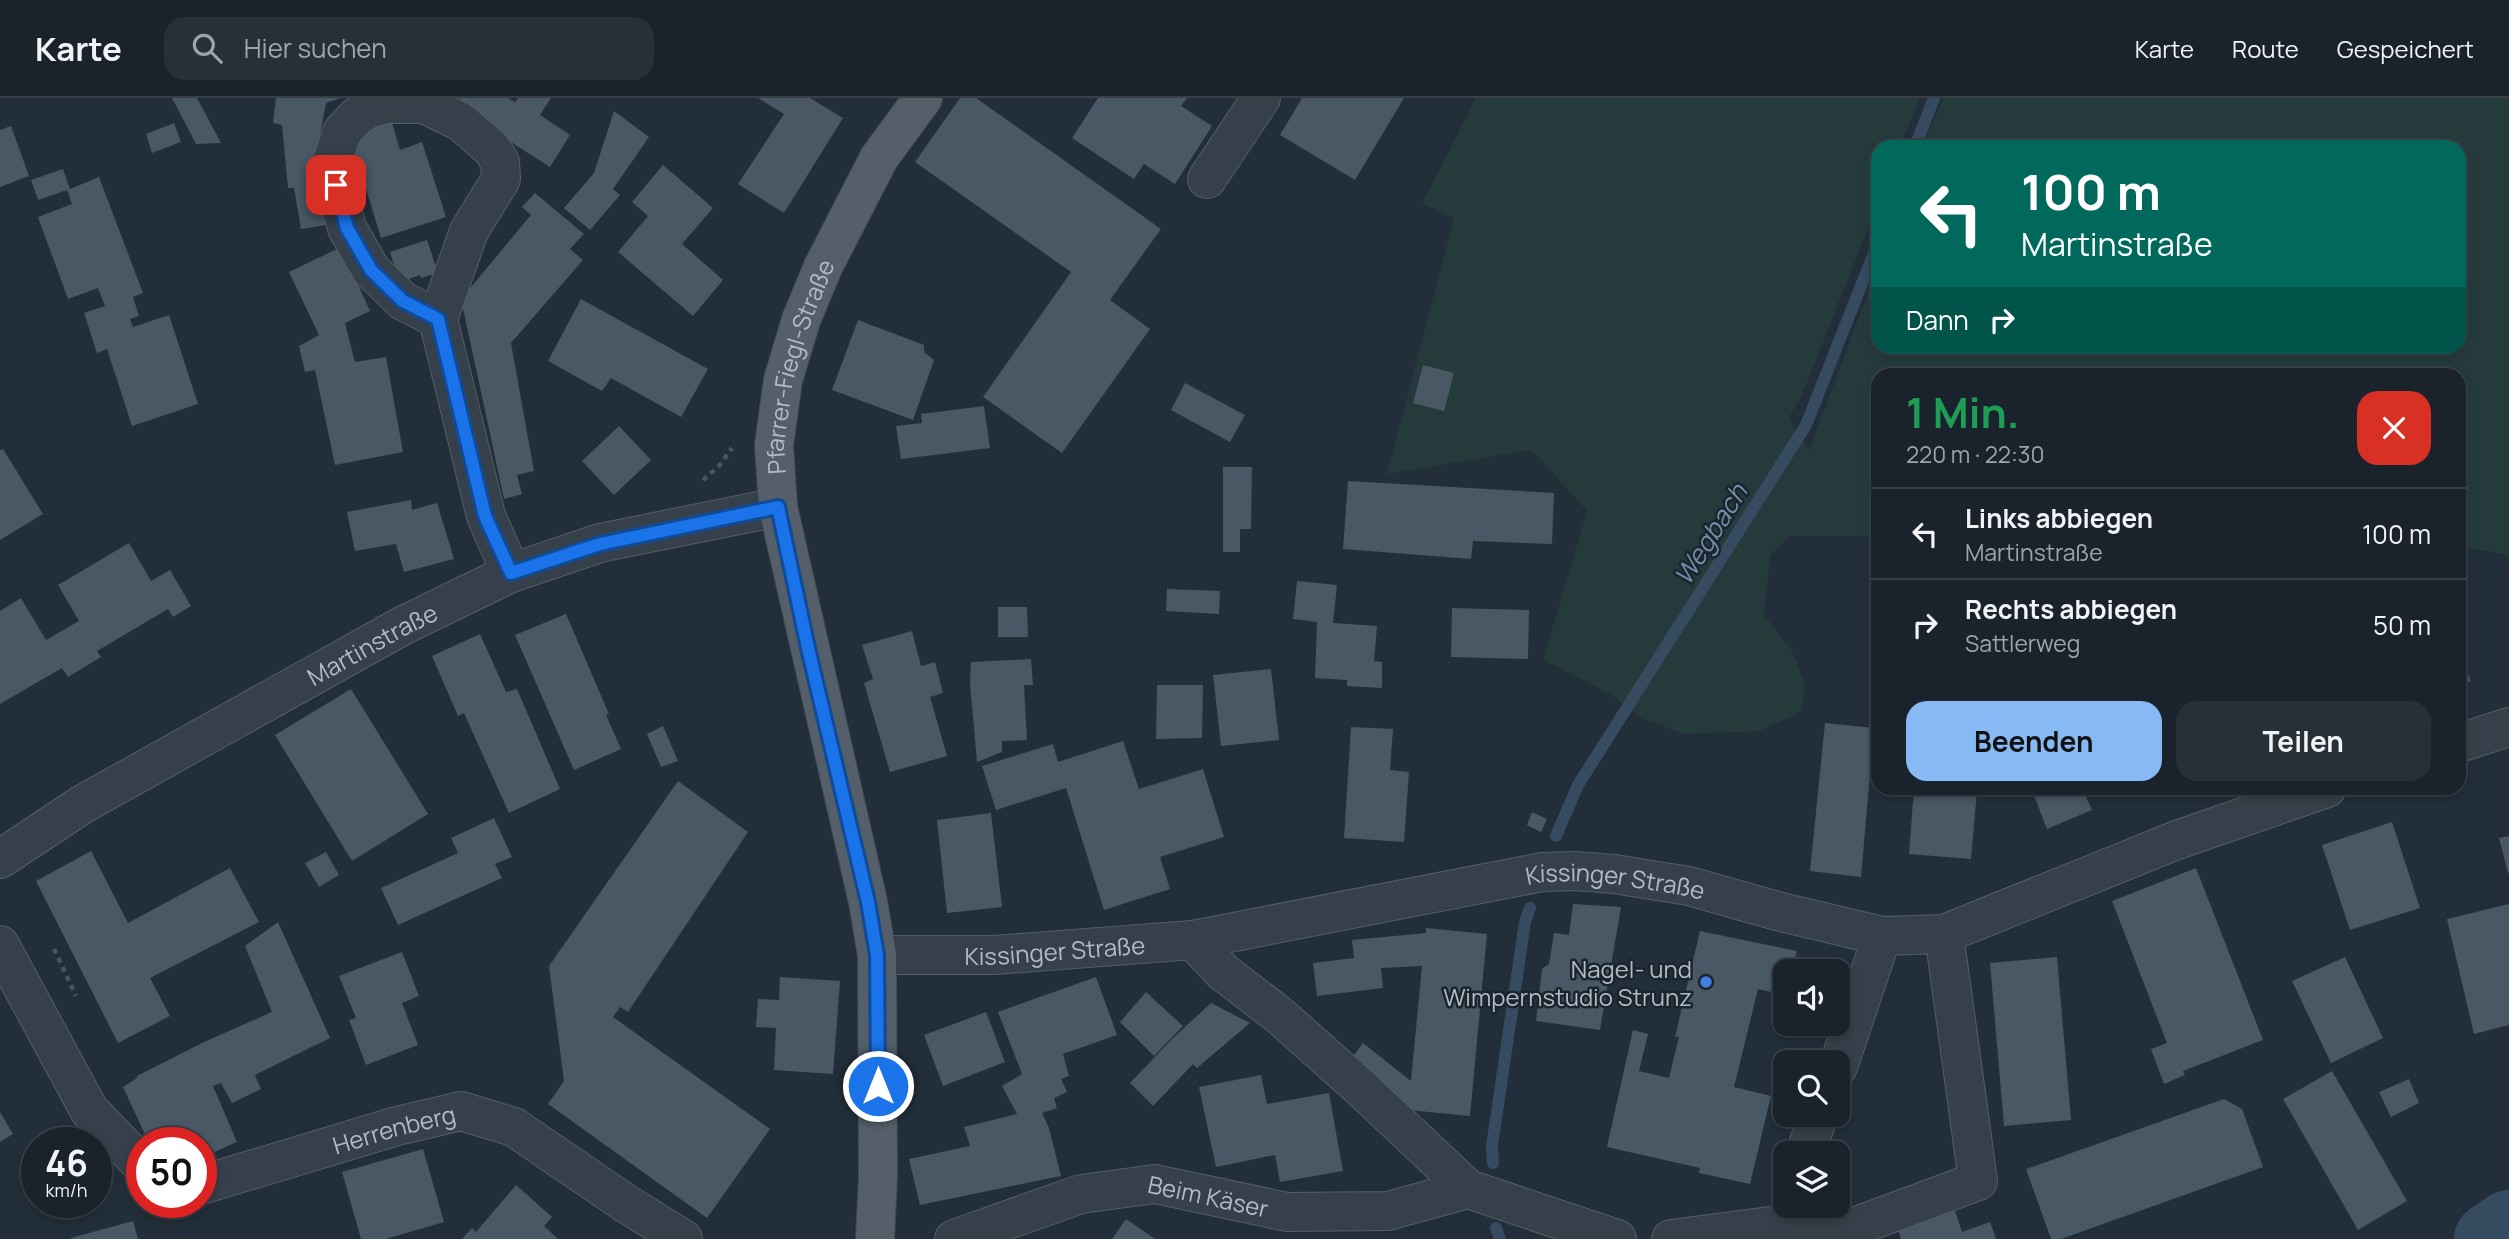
<!DOCTYPE html>
<html lang="de">
<head>
<meta charset="utf-8">
<style>
	:root { --surface:#1a222b; --page:#272f37; --text:#f1f3f6; --muted:#9fa4a9; --line:#383f47; --accent:#87baf4 }
	body { margin:0; font-family:Manrope,sans-serif; background:var(--page); color:var(--text); height:100vh; display:flex; flex-direction:column; font-size:26px; white-space:nowrap }
	* { box-sizing:border-box; margin:0 }
	p { font-size:23px; color:var(--muted) }
	.icon { flex:none; width:38px; height:38px; fill:none; stroke:currentColor; stroke-width:2; stroke-linecap:round; stroke-linejoin:round }
	.map { position:relative; flex:1; overflow:hidden }
	.side { position:absolute; left:1871px; top:270px; width:595px; height:427px; display:flex; flex-direction:column; background:var(--surface); border-radius:21px; box-shadow:0 4px 10px #0003,0 0 0 2px var(--line) }
	.side>* { flex:none }
	.banner { position:absolute; left:1871px; top:42px; width:595px; height:214px; border-radius:21px; box-shadow:0 4px 10px #0003,0 0 0 2px var(--line); background:#00695c; color:#fff; overflow:hidden }
	.controls { position:absolute; left:1773px; top:861px; display:grid; gap:14px }
	.controls a { display:grid; place-items:center; width:77px; height:77px; border-radius:14px; background:var(--surface); box-shadow:0 4px 10px #0003,0 0 0 2px var(--line); font-size:35px }
	.speed { position:absolute; left:21px; top:1029px; display:flex; gap:14px; font-size:35px; font-weight:700; text-align:center }
	.speed>* { display:grid; place-content:center; width:91px; height:91px; border-radius:50%; background:var(--surface); box-shadow:0 4px 10px #0003,0 0 0 2px var(--line); line-height:1 }
	.speed small { font-size:18px; font-weight:400 }
	.speed .limit { border:10px solid #d22; background:#fff; color:#111 }
	.pin { position:absolute; display:grid; place-items:center; width:60px; height:60px; color:#fff; margin:-30px; border-radius:14px; box-shadow:0 4px 10px #0006 }
	.me { position:absolute; width:77px; margin:-38px; rotate:0deg; stroke-linejoin:round; filter:drop-shadow(0 0 5px #0008) }
	.turn { display:flex; align-items:center; gap:24px; height:147px; padding:0 35px; font-size:32px }
	.turn .icon { width:91px; height:91px; stroke-width:2.5 }
	.turn b { display:block; font-size:49px; line-height:60px }
	.then { display:flex; align-items:center; height:66px; padding:0 35px; background:#0003; gap:14px; font-size:26px }
	.round { display:grid; place-items:center; flex:none; width:74px; height:74px; border-radius:21px; background:var(--page) }
	.head { display:flex; align-items:center; justify-content:space-between; height:119px; padding:0 35px }
	h1 { font-size:42px; font-weight:700; line-height:52px; color:#1e9e55 }
	.button { display:flex; gap:14px; margin-top:auto; padding:14px 35px }
	.button a { flex:1; height:80px; border-radius:21px; background:var(--accent); color:#111; font-size:28px; font-weight:700; line-height:80px; text-align:center }
	.button a+a { background:var(--page); color:var(--text) }
	ul { padding:0; list-style:none }
	li { display:flex; align-items:center; gap:21px; height:91px; padding:0 35px; border-top:2px solid var(--line) }
	li div { flex:1 }
	li b { display:block; font-size:26px }
	li em { font-style:normal }
	header { display:flex; align-items:center; gap:42px; box-sizing:border-box; height:98px; padding:0 35px; background:var(--surface); border-bottom:2px solid var(--line) }
	header strong { font-size:33px }
	nav { display:flex; gap:38px; margin-inline-start:auto; font-size:24px }
	.search { width:490px; height:63px; background:var(--page); display:flex; align-items:center; gap:18px; box-sizing:border-box; padding:0 24px; border-radius:21px; color:var(--muted); font-size:26px }
	.map>svg:first-child { display:block }
	.green { fill:#253b3b }
	.lines { fill:none; stroke-linecap:round; stroke-linejoin:round }
	.stream { stroke:#364b60; stroke-width:12 }
	.river { stroke:#364b60; stroke-width:72 }
	.building { fill:#4a5865 }
	.minor-casing { stroke:#545e67; stroke-width:40 }
	.major-casing { stroke:#3f4953; stroke-width:40 }
	.path { stroke:#445859; stroke-width:4.5; stroke-dasharray:5 5; stroke-linecap:butt }
	.minor { stroke:#36404a; stroke-width:38 }
	.major { stroke:#545f6a; stroke-width:38 }
	.route-casing { stroke:#114b97; stroke-width:18 }
	.route { stroke:#1a73e8; stroke-width:12 }
	.shop-dot { fill:#3f7fe0; stroke:#1b252e; stroke-width:2.5 }
	.labels { text-anchor:middle; dominant-baseline:central; stroke-width:5; stroke-linejoin:round; paint-order:stroke }
	.street-label { font-size:24px; fill:#b1bbc6; stroke:#1b252e }
	.poi-label { font-size:24px; fill:#b1bbc6; stroke:#1b252e; text-anchor:end }
	.water-label { font-size:26px; font-style:italic; fill:#728ea9; stroke:#1b252e }
</style>
</head>
<body>
<header>
<strong>Karte</strong>
<div class="search"><svg class="icon" aria-label="search" viewBox="0 0 24 24"><circle cx="10" cy="10" r="6"/><path d="M15 15l6 6"/></svg>Hier suchen</div>
<nav><a>Karte</a><a>Route</a><a>Gespeichert</a></nav>
</header>
<div class="map">
<svg width="2509" height="1141" viewBox="0 0 2509 1141">
	<rect width="100%" height="100%" fill="#222e39"/>
	<path class="green" d="M1476,0H1920L1900,49H1878V105L1800,302L1789,319L1809,353L1878,168V248H2459V49H1922L1944,0H2509V465L2505,456L2459,449V276H1878V438H1789L1770,458L1764,517L1791,551L1805,585L1802,613L1759,633L1684,636L1641,620L1610,596L1543,562L1587,413L1532,352L1387,376L1454,120L1422,106Z"/>
	<g class="lines">
		<path class="stream" d="M1915,49L1934,0
			M1556,738L1578,687L1806,327L1878,145
			M1493,1065L1492,1048L1525,824L1530,810
			M1496,1130L1500,1141"/>
		<path class="river" d="M2490,1141L2509,1128"/>
	</g>
	<path class="building" d="M172,0H197L221,45L196,46Z
		M276,0H341L326,5L318,48L326,127L301,131L294,90H288L282,27L273,25Z
		M459,0H508L515,4L518,0H551L540,17L570,37L550,69L478,23L481,19Z
		M758,0H810L843,20L784,115L738,86L784,16Z
		M960,0H976L1161,131L1110,202L1150,231L1062,355L983,299L1071,174L915,64Z
		M1098,0H1187L1181,8L1212,28L1175,86L1144,66L1134,81L1072,40Z
		M1302,0H1404L1355,82L1280,37Z
		M614,13L649,39L613,91L620,97L590,132L564,110L594,75Z
		M391,22L400,52L422,44L446,119L381,140L351,42L363,31Z
		M174,25L181,44L152,55L146,36Z
		M11,28L29,78L0,89V32Z
		M663,67L713,110L682,146L723,182L693,218L618,154L648,118L632,104Z
		M63,71L70,91L99,79L143,195L133,199L139,218L130,221L133,229L169,217L198,306L132,328L107,251L97,255L84,215L105,208L98,190L68,201L38,119L72,106L67,92L38,102L31,82Z
		M535,95L584,136L570,151L583,162L511,245L534,373L517,377L522,396L504,401L461,201L531,117L522,109Z
		M427,142L438,175L421,180L420,177L400,184L390,154Z
		M341,149L370,213L345,225L355,264L386,259L403,354L335,367L315,272L305,274L299,248L319,237L289,174Z
		M581,201L708,271L681,319L611,280L602,293L548,263Z
		M858,222L924,247V254L934,262L913,322L832,292Z
		M1423,267L1454,275L1444,313L1413,305Z
		M1185,285L1245,317L1230,344L1171,312Z
		M984,308L990,350L901,361L896,328L922,325L921,316Z
		M619,328L651,362L614,397L582,363Z
		M3,351L43,416L0,442V352Z
		M1223,369H1252L1251,431H1240V454H1223Z
		M1348,383L1554,395L1552,446L1473,443L1471,461L1343,451Z
		M411,402L412,412L437,405L454,461L404,474L396,446L355,453L347,414Z
		M129,445L151,483L170,472L191,508L173,519L168,511L97,553L101,559L68,579L62,570L0,606V513L21,500L46,542L79,523L58,487Z
		M1297,483L1337,487L1333,525L1377,528L1374,563L1382,564V590L1347,588V582L1315,580L1317,524L1293,521Z
		M1167,491L1220,493L1219,516L1166,513Z
		M998,509H1027L1028,539H998Z
		M1452,510L1529,512L1528,561L1451,559Z
		M566,516L609,616L606,617L621,651L574,672L515,537Z
		M912,533L921,568L935,564L943,595L930,599L947,658L890,674L864,585L873,581L862,547Z
		M480,536L506,594L517,591L560,691L509,715L464,615L458,618L432,558Z
		M2459,556L2471,583L2459,589Z
		M1031,561L1033,587H1024L1027,642L1002,643V654L977,664L970,586L971,564Z
		M1271,571L1279,642L1221,648L1213,577Z
		M1157,587H1203L1202,640L1156,641Z
		M351,591L428,716L352,763L275,637Z
		M1825,625L1874,630L1861,779L1810,773Z
		M663,628L678,663L661,669L647,636Z
		M1351,629L1393,631L1390,672L1409,674L1404,744L1344,740Z
		M1123,643L1139,691L1203,671L1224,739L1160,759L1170,791L1104,812L1066,690L996,712L982,668L1053,646L1058,664Z
		M678,683L748,734L628,914L620,909L613,919L770,1031L707,1120L548,1006L564,983L549,868Z
		M1914,690L1977,693L1971,761L1909,756Z
		M2031,690H2082L2092,712L2047,731Z
		M1532,714L1547,721L1541,734L1527,727Z
		M991,715L1002,809L947,815L937,722Z
		M494,720L512,759L495,766L502,780L398,827L381,790L458,755L451,740Z
		M2392,724L2420,810L2350,832L2322,747Z
		M2509,738V775H2508L2499,740Z
		M91,753L128,825L230,770L259,824L150,880L170,918L118,945L36,783Z
		M326,754L339,777L319,789L305,765Z
		M2196,770L2263,942L2183,973L2185,977L2164,986L2151,951L2167,945L2112,803Z
		M1573,806L1621,809L1600,932L1536,923L1542,871L1549,866L1554,835L1569,837Z
		M2509,806V927L2474,936L2447,821Z
		M278,824L330,940L255,977L261,991L232,1005L221,985L213,988L237,1044L201,1060V1045H149L123,989L137,980V978L202,945L272,914L245,848Z
		M1426,830L1487,836L1470,1018L1408,1012L1348,965L1363,945L1411,983L1422,868L1381,870L1383,890L1317,898L1313,865L1354,860L1352,842L1426,835Z
		M1700,833L1797,853L1792,873H1785V897L1758,891L1734,989L1771,998L1750,1086L1699,1075L1700,1070L1607,1049L1633,932L1648,936L1639,973L1669,980L1679,939H1675Z
		M402,854L419,898L402,905L418,947L366,967L349,922L356,920L339,878Z
		M2057,859L2071,1022L2004,1028L1990,865Z
		M2345,859L2383,940L2331,965L2292,883Z
		M780,879L840,883L833,976L774,972L776,930L756,929L758,901L779,902Z
		M1096,879L1117,937L1063,956L1069,978L1061,981L1067,994L1054,1000L1057,1010L1042,1015L1049,1030L1061,1078L920,1107L909,1061L970,1048L964,1029L1017,1016L1002,988L1022,976L998,914Z
		M1146,894L1183,928L1154,958L1120,924Z
		M1211,905L1250,925L1197,970L1193,966L1153,1008L1130,985L1172,941Z
		M986,914L1005,964L943,988L924,937Z
		M2332,973L2407,1103L2358,1132L2283,1001Z
		M1261,977L1267,1006L1329,995L1343,1073L1280,1084L1275,1057L1216,1069L1199,989Z
		M2409,981L2419,1005L2391,1019L2379,994Z
		M2224,1001L2242,1011L2263,1069L2061,1141H2051L2026,1071Z
		M0,1014L13,1036L0,1044Z
		M423,1051L444,1124L386,1141H361L342,1074Z
		M516,1087L552,1119L544,1128L558,1141H462L472,1130L476,1134Z
		M1955,1113L1962,1134L1990,1124L1996,1141H1901L1898,1131Z
		M1126,1121L1155,1141H1112Z
		M133,1123L138,1141H71V1140Z"/>
	<g class="lines">
		<defs>
			<g id="minor">
				<path d="M1207,81L1261,0"/>
				<path d="M438,221L403,203L371,172L347,130L336,87L333,61L342,34L356,19L368,11L387,6H424L461,24L492,51L500,64L501,81L469,133L438,221L486,418L511,475"/>
				<path d="M2459,645L2509,629"/>
				<path id="s1" d="M0,761L83,706L402,528L511,475L600,445L778,409"/>
				<path d="M1193,842L1223,874L1279,917L1361,990L1468,1091L1617,1141"/>
				<path d="M0,847L89,1012L142,1067"/>
				<path id="s2" d="M877,857H994L1193,842L1542,774L1575,773L1614,776L1689,788L1777,813L1882,838L1944,836L2177,742L2327,690"/>
				<path d="M1838,969L1882,838"/>
				<path d="M1805,1055L1819,1017"/>
				<path id="s3" d="M201,1087L397,1028L461,1013L514,1029L625,1105L683,1141"/>
				<path id="s4" d="M954,1141L1081,1096L1155,1086L1287,1114L1388,1113L1468,1091"/>
				<path d="M1671,1141L1778,1127L1846,1132L1978,1083L1944,836"/>
			</g>
			<g id="major">
				<path id="s5" d="M875,1141L878,1078L877,857L868,804L778,409L774,347L783,282L801,222L823,169L879,60L923,0"/>
			</g>
		</defs>
		<use href="#minor" class="minor-casing"/>
		<use href="#major" class="major-casing"/>
		<path class="path" d="M703,382L719,368L732,350
			M54,851L76,898"/>
		<use href="#minor" class="minor"/>
		<use href="#major" class="major"/>
	</g>
	<g class="lines">
		<defs>
			<path id="route" d="M336,87L347,130L371,172L403,203L438,221L485,418L511,475L600,446L778,409L808,550L868,804L877,857L878,988"/>
		</defs>
		<use href="#route" class="route-casing"/>
		<use href="#route" class="route"/>
	</g>
	<circle class="shop-dot" cx="1706" cy="884" r="7"/>
	<g class="labels">
		<g class="street-label">
			<text stroke="none"><textPath href="#s5" startOffset="887">Pfarrer-Fiegl-Straße</textPath></text>
			<text stroke="none"><textPath href="#s1" startOffset="430">Martinstraße</textPath></text>
			<text stroke="none"><textPath href="#s2" startOffset="746">Kissinger Straße</textPath></text>
			<text stroke="none"><textPath href="#s2" startOffset="178">Kissinger Straße</textPath></text>
			<text stroke="none"><textPath href="#s3" startOffset="201">Herrenberg</textPath></text>
			<text stroke="none"><textPath href="#s4" startOffset="264">Beim Käser</textPath></text>
		</g>
		<g class="poi-label">
			<text x="1692" y="870">Nagel- und<tspan x="1692" dy="28">Wimpernstudio Strunz</tspan></text>
		</g>
		<g class="water-label">
			<text transform="translate(1710 436) rotate(-58)">Wegbach</text>
		</g>
	</g>
</svg>
<div class="controls">
<a><svg class="icon" aria-label="sound" viewBox="0 0 24 24"><path d="M4 9h4l5-4v14l-5-4H4zM17 9q2 3 0 6"/></svg></a>
<a><svg class="icon" aria-label="search" viewBox="0 0 24 24"><circle cx="10" cy="10" r="6"/><path d="M15 15l6 6"/></svg></a>
<a><svg class="icon" aria-label="layers" viewBox="0 0 24 24"><path d="M12 4l9 5-9 5-9-5zM3 14l9 5 9-5"/></svg></a>
</div>
<div class="speed"><div>46<small>km/h</small></div><div class="limit">50</div></div>
<div class="pin" style="left:336px;top:87px;background:#d93025"><svg class="icon" aria-label="arrive" viewBox="0 0 24 24"><path d="M6 21V4h12l-3 4 3 4H6"/></svg></div>
<svg class="me" style="left:878px;top:988px" viewBox="-20 -20 40 40"><circle r="17" fill="#1a73e8" stroke="#fff" stroke-width="3"/><path d="M0-11L8 9 0 5-8 9z" fill="#fff"/></svg>
<div class="banner">
<div class="turn"><svg class="icon" aria-label="left" viewBox="0 0 24 24"><path d="M17 20v-9H6M10 6l-5 5 5 5"/></svg><div><b>100 m</b>Martinstraße</div></div>
<div class="then">Dann<svg class="icon" aria-label="right" viewBox="0 0 24 24"><path d="M7 20v-9h11M14 6l5 5-5 5"/></svg></div>
</div>
<section class="side">
<div class="head"><div><h1>1 Min.</h1><p>220 m · 22:30</p></div><a class="round" style="background:#d93025;color:#fff"><svg class="icon" aria-label="close" viewBox="0 0 24 24"><path d="M6 6l12 12M18 6L6 18"/></svg></a></div>
<ul>
<li><svg class="icon" aria-label="left" viewBox="0 0 24 24"><path d="M17 20v-9H6M10 6l-5 5 5 5"/></svg><div><b>Links abbiegen</b><p>Martinstraße</p></div><em>100 m</em></li>
<li><svg class="icon" aria-label="right" viewBox="0 0 24 24"><path d="M7 20v-9h11M14 6l5 5-5 5"/></svg><div><b>Rechts abbiegen</b><p>Sattlerweg</p></div><em>50 m</em></li>
</ul>
<div class="button"><a>Beenden</a><a>Teilen</a></div>
</section>
</div>
</body>
</html>
